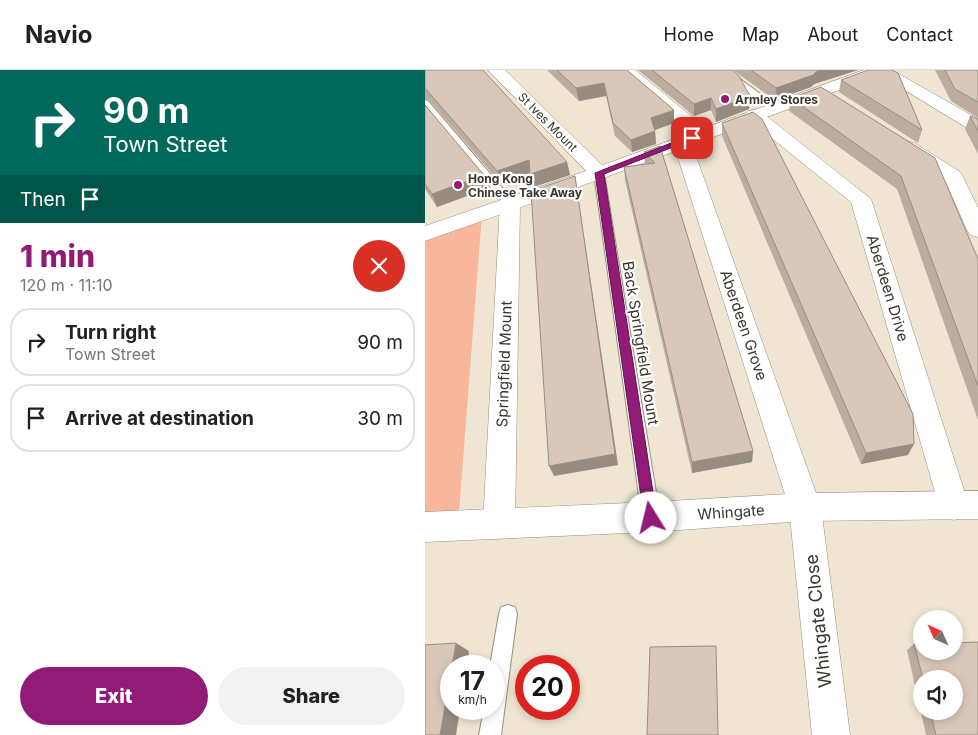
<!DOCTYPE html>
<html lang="en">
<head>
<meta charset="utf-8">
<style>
	:root { --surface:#fff; --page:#f2f2f2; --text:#202124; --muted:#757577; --line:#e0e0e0; --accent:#931b78 }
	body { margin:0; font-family:Inter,sans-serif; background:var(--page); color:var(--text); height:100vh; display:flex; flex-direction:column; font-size:19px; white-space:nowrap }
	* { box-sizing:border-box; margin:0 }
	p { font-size:16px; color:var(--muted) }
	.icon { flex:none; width:28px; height:28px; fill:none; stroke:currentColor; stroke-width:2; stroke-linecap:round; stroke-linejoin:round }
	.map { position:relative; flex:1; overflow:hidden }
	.side { display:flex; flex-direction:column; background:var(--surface); width:425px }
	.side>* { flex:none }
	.banner { background:#00695c; color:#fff; overflow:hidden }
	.needle { width:32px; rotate:315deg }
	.buttons { position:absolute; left:488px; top:540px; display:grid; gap:10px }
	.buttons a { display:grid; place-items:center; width:50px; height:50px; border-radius:50%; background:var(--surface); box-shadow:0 2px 8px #0003; font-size:25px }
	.speed { position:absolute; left:15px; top:585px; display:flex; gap:10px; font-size:25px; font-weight:700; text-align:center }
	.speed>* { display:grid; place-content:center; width:65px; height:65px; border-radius:50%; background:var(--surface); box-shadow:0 2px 8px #0003; line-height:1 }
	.speed small { font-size:12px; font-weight:400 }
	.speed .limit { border:8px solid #d22; background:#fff; color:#111 }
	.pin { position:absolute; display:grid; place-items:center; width:42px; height:42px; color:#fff; margin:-21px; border-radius:10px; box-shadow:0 2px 8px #0006 }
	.me { position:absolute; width:55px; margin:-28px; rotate:351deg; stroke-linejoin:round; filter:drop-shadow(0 0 4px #0008) }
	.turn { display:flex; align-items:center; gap:18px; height:105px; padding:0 20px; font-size:22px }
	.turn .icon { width:65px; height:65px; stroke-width:2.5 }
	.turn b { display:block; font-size:35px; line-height:42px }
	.then { display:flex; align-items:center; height:48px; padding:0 20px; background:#0003; gap:10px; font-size:19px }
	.round { display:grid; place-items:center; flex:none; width:52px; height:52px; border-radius:26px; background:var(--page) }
	.head { display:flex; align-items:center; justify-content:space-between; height:85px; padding:0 20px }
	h1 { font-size:30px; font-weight:800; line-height:38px; color:var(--accent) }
	.primary-button { display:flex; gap:10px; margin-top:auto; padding:10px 20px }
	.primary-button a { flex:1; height:58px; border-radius:30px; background:var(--accent); color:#fff; font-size:20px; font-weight:800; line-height:58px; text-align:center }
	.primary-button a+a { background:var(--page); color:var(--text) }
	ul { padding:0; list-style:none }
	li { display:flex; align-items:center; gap:15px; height:68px; margin:0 10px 8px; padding:0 10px; border:2px solid var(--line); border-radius:20px }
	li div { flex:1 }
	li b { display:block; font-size:19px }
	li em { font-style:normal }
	header { display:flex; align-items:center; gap:30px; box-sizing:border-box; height:70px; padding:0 25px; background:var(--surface); border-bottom:1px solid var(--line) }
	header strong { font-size:24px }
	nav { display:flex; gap:28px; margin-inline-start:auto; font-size:18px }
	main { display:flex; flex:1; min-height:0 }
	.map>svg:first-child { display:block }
	.green { fill:#f8b69d }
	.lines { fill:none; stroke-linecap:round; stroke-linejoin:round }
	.service-casing { stroke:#988f7e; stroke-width:2 }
	.minor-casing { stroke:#988f7e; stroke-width:1 }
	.tertiary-casing { stroke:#988f7e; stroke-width:1 }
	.service { fill:#fff; fill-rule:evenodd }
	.minor { fill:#fff; fill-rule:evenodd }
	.tertiary { fill:#fff; fill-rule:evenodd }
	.wall { fill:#bbac9f; fill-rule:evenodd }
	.shaded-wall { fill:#988c82 }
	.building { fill:#d9c8b9; stroke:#988c82 }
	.route { fill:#931b78; stroke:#60124e }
	.poi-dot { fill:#931b78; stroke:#fff; stroke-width:2 }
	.labels { text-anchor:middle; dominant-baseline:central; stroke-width:4.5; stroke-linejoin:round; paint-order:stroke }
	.far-poi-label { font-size:12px; font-weight:bold; fill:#39352d; stroke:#fff; text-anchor:start }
	.far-street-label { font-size:12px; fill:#39352d; stroke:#fff }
	.street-label { font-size:15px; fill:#39352d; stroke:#fff }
	.near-street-label { font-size:18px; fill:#39352d; stroke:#fff }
</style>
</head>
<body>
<header>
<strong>Navio</strong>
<nav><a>Home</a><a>Map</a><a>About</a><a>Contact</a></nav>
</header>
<main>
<section class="side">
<div class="banner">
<div class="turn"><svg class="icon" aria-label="right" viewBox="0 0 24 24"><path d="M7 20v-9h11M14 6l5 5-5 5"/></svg><div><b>90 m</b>Town Street</div></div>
<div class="then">Then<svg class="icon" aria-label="arrive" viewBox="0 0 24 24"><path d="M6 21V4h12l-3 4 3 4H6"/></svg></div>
</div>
<div class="head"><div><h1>1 min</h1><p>120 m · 11:10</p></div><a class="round" style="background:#d93025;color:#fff"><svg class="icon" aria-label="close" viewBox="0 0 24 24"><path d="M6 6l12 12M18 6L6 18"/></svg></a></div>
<ul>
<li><svg class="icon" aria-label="right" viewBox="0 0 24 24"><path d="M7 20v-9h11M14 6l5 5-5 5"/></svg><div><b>Turn right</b><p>Town Street</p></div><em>90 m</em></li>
<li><svg class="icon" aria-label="arrive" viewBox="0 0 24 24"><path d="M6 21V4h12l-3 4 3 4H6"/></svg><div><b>Arrive at destination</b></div><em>30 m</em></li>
</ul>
<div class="primary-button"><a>Exit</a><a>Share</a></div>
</section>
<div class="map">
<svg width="553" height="665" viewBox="0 0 553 665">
	<rect width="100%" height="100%" fill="#efe5d2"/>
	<path class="green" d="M57,144L33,455L0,457V164Z"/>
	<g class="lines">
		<defs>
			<path id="service" d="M293,0H303L354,38L346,40Z
				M0,30L3,31L89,132V136H81L0,39Z
				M174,100L179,103L235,447L232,453L226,455L220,453L217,447L169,103Z
				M83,535L90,537L92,544L76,665H54L59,639H69V596H65L74,544L76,537Z"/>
			<path id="minor" d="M63,0H80L181,99L184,103L181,107H167Z
				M192,0H210L283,60L285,64L283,68H269Z
				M447,0H467L553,49V62L547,61Z
				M329,40L335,41L446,129L544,436L540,446L529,450L518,446L514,436L426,132L323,49L320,45L323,41Z
				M257,66L264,68L266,72L396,437L425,665H387L364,437L248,72L250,68Z
				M482,71L489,73L534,101L537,105L553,138V167L545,165L542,160L519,108L475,81L473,77L475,73Z
				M85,128L92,129L95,134L90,454L85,465L74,469L63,465L58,454L75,134L78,129Z"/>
			<path id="tertiary" d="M439,0H462L460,3L181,107L0,171V156L167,99Z
				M553,421V449L380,451L226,462L0,472V442L226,432L380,423Z"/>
		</defs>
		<use href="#service" class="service-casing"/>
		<use href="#minor" class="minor-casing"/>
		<use href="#tertiary" class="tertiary-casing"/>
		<use href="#service" class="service"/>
		<use href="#minor" class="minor"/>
		<use href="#tertiary" class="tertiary"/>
	</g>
	<path class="wall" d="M0,0L142,92L145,105L108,117L105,103L76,114L4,30L0,29Z
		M122,0H202L249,53L230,60L231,74L207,82L190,66L181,26L154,31Z
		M213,0H307L324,39L291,52L286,40L269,46Z
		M308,0H433L389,14L386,17L350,30Z
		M510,0H553V48L526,31Z
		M416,10L497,60L493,73L414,22Z
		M396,17L553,189V350L472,119L364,41L366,28Z
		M0,35L64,118L12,137L0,119Z
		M545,46L553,49V84L540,59Z
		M297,53L483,385L436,394L297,66Z
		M235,76L328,381L327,392L267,403L200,110L199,97L220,94L219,82Z
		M553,572V665H501L482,580L489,574H496V581H529V573ZM496,609H529V641H496Z"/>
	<path class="shaded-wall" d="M396,0H433L389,14L386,17L350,30L351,18Z
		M179,13L181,26L154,31L151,18Z
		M325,26L324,39L291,52V39Z
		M286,28V40L269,46V34Z
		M249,40V53L227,61L226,48Z
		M230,61L231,74L207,82L206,70Z
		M104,90L107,102L76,114L72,101Z
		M142,92L145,105L108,117L105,104Z
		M59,105L64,118L12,137L7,124Z
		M150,106L152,119L193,395L129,406L124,396Z
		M489,374L483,385L436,394L441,383Z
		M328,381L327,392L267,403V392Z
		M31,573L44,581L42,596H27Z
		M26,599V639H35L31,665H15Z"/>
	<path class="building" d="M0,0H58L142,92L105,104L104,90L72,101L0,18Z
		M132,0H202L249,40L226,48L230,61L206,70L188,53L179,13L151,18Z
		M227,0H307L314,6L325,26L291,39L286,28L269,34Z
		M326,0H396L391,2L388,5L351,18Z
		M443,0H467L473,3L497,60L416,10Z
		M520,0H553V32L530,19Z
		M396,17L510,88L553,189V316L476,106L366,28Z
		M0,35L59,105L7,124L0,114Z
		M328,42L337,49L488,344L489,374L441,383L297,53Z
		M545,46L553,49V61Z
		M235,76L328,381L267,392L199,97L230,93L219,82Z
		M150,106L190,384L124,396L106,121Z
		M553,572V665H511L505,641H529V609H498L489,574H496V581H529V573Z
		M31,573L15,665H0V575Z
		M291,576L293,665H222L225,577Z"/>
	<path class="route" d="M264,66L271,68L179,104L232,448L230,452L226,454L221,452L219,448L170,103Z"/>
	<g class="poi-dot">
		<circle cx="300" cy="29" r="5"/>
		<circle cx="33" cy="115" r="5"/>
	</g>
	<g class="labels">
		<g class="far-poi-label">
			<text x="310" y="29">Armley Stores</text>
			<text x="43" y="108">Hong Kong<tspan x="43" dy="14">Chinese Take Away</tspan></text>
		</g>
		<g class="far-street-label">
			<text transform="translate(123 52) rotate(45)">St Ives Mount</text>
		</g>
		<g class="street-label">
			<text transform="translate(463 218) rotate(73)">Aberdeen Drive</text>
			<text transform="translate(319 255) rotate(71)">Aberdeen Grove</text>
			<text transform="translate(216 273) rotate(81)">Back Springfield Mount</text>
			<text transform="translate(79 294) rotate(-88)">Springfield Mount</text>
			<text transform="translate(306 442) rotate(-4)">Whingate</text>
		</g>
		<g class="near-street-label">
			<text transform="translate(393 551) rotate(-96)">Whingate Close</text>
		</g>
	</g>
</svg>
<div class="buttons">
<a><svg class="needle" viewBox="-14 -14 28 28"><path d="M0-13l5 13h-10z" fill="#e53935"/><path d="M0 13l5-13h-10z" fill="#757577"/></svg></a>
<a><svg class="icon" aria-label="sound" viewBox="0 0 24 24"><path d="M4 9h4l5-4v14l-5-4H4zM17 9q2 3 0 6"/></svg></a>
</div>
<div class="speed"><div>17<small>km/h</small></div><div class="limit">20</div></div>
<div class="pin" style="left:267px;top:68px;background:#d93025"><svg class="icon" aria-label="arrive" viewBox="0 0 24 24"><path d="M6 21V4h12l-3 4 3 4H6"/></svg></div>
<svg class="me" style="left:226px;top:448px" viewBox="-20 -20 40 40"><circle r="19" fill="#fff"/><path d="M0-13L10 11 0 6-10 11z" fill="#931b78"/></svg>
</div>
</main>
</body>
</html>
